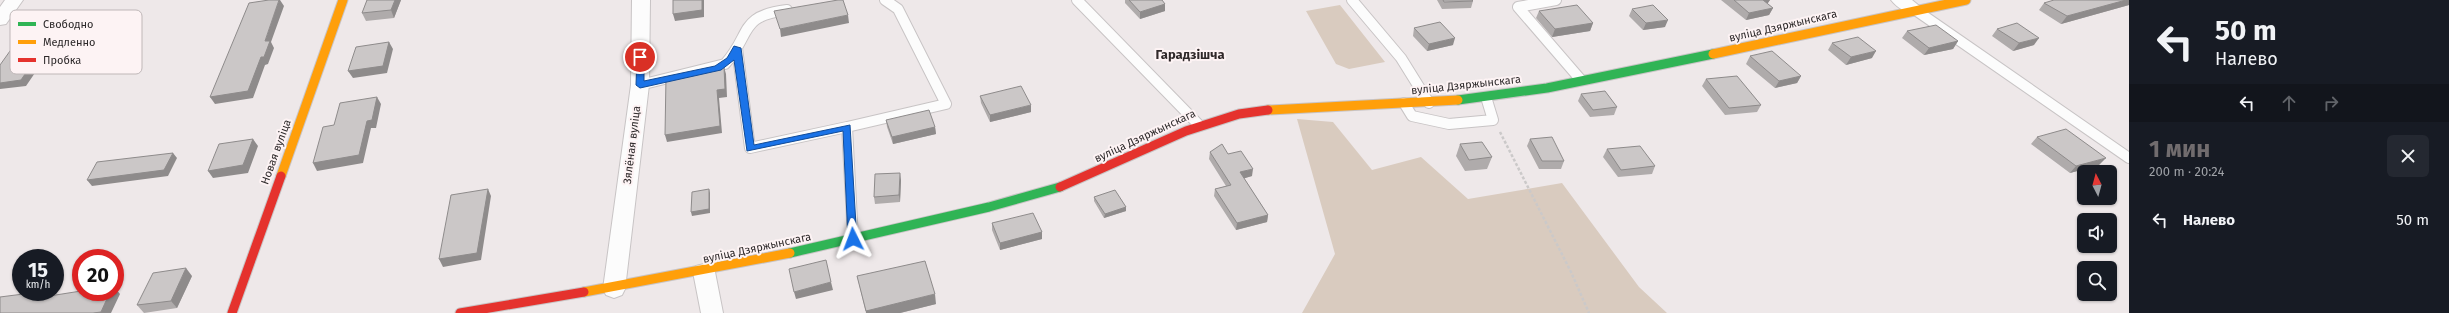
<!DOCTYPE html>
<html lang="ru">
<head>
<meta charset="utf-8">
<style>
	:root { --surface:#171b24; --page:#242831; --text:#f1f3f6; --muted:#9ea1a6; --accent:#716c6e }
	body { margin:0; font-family:"Fira Sans",sans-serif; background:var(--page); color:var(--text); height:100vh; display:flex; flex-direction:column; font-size:15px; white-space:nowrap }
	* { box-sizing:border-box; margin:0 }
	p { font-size:13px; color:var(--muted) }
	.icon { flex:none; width:22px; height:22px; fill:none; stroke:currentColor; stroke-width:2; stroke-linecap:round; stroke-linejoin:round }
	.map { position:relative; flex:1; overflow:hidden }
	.side { display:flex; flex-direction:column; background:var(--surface); width:320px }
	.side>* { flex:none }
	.hud { background:#171b24; color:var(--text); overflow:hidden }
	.needle { width:26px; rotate:354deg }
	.tools { position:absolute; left:2077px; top:165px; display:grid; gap:8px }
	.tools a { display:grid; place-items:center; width:40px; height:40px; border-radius:6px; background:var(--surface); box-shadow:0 1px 3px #0004; font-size:20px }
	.speed { position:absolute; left:12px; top:249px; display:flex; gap:8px; font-size:20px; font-weight:700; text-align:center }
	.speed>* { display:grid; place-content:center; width:52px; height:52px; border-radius:50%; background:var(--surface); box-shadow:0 1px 3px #0004; line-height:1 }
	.speed small { font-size:10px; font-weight:400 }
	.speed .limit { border:6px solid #d22; background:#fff; color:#111 }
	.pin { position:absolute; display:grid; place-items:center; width:34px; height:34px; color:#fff; margin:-17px; border:2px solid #fff; border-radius:50%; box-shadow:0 1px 4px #0007 }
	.me { position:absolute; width:44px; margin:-22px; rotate:357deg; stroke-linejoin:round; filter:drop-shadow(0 0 3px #0008) }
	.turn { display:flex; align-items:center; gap:14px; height:84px; padding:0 20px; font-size:18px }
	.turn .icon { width:52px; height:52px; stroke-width:2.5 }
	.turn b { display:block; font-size:28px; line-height:34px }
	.lanes { display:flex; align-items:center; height:38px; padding:0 20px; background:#0003; justify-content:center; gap:20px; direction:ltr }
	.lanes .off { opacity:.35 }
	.round { display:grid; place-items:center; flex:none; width:42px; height:42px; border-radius:6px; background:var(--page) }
	.headline { display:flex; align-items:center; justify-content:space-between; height:68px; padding:0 20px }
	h1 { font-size:24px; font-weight:700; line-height:30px; color:var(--accent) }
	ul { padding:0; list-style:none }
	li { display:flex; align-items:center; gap:12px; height:60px; padding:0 20px }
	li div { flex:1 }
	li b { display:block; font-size:15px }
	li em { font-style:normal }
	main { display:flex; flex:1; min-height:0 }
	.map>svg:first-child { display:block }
	.green { fill:#d9cbbf }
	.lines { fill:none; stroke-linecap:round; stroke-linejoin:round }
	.lane-casing { stroke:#c8c4c5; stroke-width:12 }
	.street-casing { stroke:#c8c4c5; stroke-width:2 }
	.fast-casing { stroke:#c8c4c5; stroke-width:11 }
	.slow-casing { stroke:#c8c4c5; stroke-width:11 }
	.jam-casing { stroke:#c8c4c5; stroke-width:11 }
	.path { stroke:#cbc9c9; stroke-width:2.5; stroke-dasharray:3 2; stroke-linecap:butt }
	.lane { stroke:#fcfcfc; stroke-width:10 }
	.street { fill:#fcfcfc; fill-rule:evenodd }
	.fast { stroke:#30b455; stroke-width:9 }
	.slow { stroke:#ff9f0a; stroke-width:9 }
	.jam { stroke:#e5322d; stroke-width:9 }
	.wall { fill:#afabab }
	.shaded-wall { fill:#8e8b8b }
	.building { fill:#cbc7c7; stroke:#8e8b8b }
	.route { fill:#1a73e8; stroke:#114b97 }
	.labels { text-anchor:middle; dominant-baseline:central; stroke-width:4; stroke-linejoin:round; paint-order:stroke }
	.street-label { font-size:11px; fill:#2e2a2b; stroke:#fdf3f4 }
	.quarter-label { font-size:13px; font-weight:bold; fill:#2f2829; stroke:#fdf3f4 }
	.key { fill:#fdf3f4; stroke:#bfb7b8; stroke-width:1 }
	.key-label { font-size:11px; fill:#2e2a2b }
</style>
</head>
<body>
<main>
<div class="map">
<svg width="2129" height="313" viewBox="0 0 2129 313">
	<rect width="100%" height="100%" fill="#eee8e9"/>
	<path class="green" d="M1340,5L1385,62L1349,69L1336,64L1306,11Z
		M1297,119L1333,122L1372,170L1421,157L1468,199L1562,183L1639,287L1667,313H1302L1335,254Z"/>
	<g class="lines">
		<defs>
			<path id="lane" d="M1077,0L1198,124
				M1352,0L1401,58L1429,103
				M1556,0L1518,7L1581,80
				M1914,9L2129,158
				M737,48L750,148L847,127
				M640,85L725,64C752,34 738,16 787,10
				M1404,103L1412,116L1449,124L1493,120L1486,97
				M853,239L847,127L946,104L898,9L885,0"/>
			<path id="street" d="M5,0H23L6,24L0,25V7Z
				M632,0H650L649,85L625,289L622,295L614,298L606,295L603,289L631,85Z
				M1891,0H1912L1923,9L1920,13C1910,15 1898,9 1891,0Z
				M704,264L712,266L715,272L723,313H701L693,272L696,266Z"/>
			<path id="fast" d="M1458,100L1547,88L1713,54
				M790,253L989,207L1060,187"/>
			<path id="slow" d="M1713,54L1966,0
				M1268,110L1458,100
				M281,176L343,0
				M584,292L790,253"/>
			<path id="jam" d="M1060,187L1186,131L1239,114L1268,110
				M232,313L281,176
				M460,313L584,292"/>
		</defs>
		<use href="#lane" class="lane-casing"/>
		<use href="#street" class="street-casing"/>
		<use href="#fast" class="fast-casing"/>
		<use href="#slow" class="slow-casing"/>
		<use href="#jam" class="jam-casing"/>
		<path class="path" d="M1500,132L1571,272L1589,313"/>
		<use href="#lane" class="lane"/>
		<use href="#street" class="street"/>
		<use href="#fast" class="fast"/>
		<use href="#slow" class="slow"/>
		<use href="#jam" class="jam"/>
	</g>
	<path class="wall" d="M367,0H401L394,18L366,21L362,13Z
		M1125,0H1162L1165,11L1140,19L1125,3Z
		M1437,0H1472L1473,1L1471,8L1442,9Z
		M1721,0H1770L1767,3L1773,8L1769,15L1746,20Z
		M2129,0V5L2061,24L2039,10L2044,3Z
		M1632,9L1665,27L1643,30L1629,16Z
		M1539,11L1593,23L1590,31L1552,37L1536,18Z
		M1414,28L1453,45L1427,51L1413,36Z
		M1997,29L2034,45L2013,51L1992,36Z
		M1907,31L1958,41L1953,49L1924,55L1902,38Z
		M1832,43L1872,58L1846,65L1828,50Z
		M1750,56L1801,76L1797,83L1775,88L1746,64Z
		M1706,79L1761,105L1757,112L1725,115L1702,86Z
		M1581,94L1617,107L1614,115L1590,117L1578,101Z
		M980,96L1031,112L990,122L981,103Z
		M886,120L935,127L936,134L893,144L887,127Z
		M2037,137L2099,165L2070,173L2031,144Z
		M1530,139L1564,161L1561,169H1539L1527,146Z
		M1460,144L1492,157L1487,169L1465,171L1456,156Z
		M1607,149L1655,166L1652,174L1618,177L1603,157Z
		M1210,152L1228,154L1252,176L1244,178L1268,215L1267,222L1236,230L1214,196L1215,189L1226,186L1209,159Z
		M901,180L900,202L875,204L874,197Z
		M1094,197L1126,207V211L1104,218L1094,201Z
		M992,223L1042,232V239L1000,250L992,230Z
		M192,276L177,308L144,313L137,305Z
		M857,276L936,304L900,313H866Z"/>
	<path class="shaded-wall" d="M279,0H280L284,6L271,42L274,48L268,64L265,65L253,98L215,104L210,97L265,41Z
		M395,0H401L394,18L391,10Z
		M702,0H704V17L675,21L673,14Z
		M1760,0H1770L1768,3L1757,5Z
		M2126,0H2129V5L2061,24L2067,16Z
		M1165,4V11L1140,19V12Z
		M1773,8L1769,15L1746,20L1749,13Z
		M848,15L849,23L781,37L780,29Z
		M1668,20L1665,27L1643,30L1646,23Z
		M1593,23L1590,31L1552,37L1555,29Z
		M46,28L51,34L26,69L21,63Z
		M1455,38L1453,45L1427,51L1429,44Z
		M2039,38L2034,45L2013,51L2019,43Z
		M1958,41L1953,49L1924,55L1929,48Z
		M389,42L393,49L387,73L353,78L348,71Z
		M1876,51L1872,58L1846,65L1851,57Z
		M34,61L39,67L26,86L0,89V83Z
		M724,67L726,74L727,97L719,98L722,133L667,142L665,135Z
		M1801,76L1797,83L1775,88L1779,81Z
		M377,97L381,104L376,128H371L363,163L317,171L313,163L367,121Z
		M1031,105V112L990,122V115Z
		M935,127L936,134L893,144L892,137Z
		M253,139L258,146L248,173L213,178L208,171Z
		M173,153L177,158L168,176L92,186L87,180Z
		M2106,158L2099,165L2070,173L2076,166Z
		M1253,169L1252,176L1239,180L1240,172Z
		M900,173L901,180L900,202L899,195Z
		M488,189L491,196L481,260L443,267L439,259Z
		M709,189L710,193V213L692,216L691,212Z
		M1126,207V211L1104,218L1105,214Z
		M1268,215L1267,222L1236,230L1237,223Z
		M1042,232V239L1000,250V243Z
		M186,268L192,276L177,308L171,301Z
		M831,282L833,290L796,299L794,292Z
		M115,288L120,294L111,313H93L110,292H115Z
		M46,292H48L54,298L43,297Z
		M935,294L936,304L900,313H866V311Z"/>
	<path class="building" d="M269,0H279L265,41H270L264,57H261L248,91L210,97L249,3Z
		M367,0H395L391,10L362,13Z
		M673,0H702V10L673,14Z
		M838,0H843L848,15L780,29L774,11Z
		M1129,0H1162L1165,4L1140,12Z
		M1443,0H1472L1473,1L1444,2Z
		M1734,0H1763L1773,8L1749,13Z
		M2054,0H2126L2067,16L2044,3Z
		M1577,5L1593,23L1555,29L1539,11Z
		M1653,5L1668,20L1646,23L1632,9Z
		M1440,22L1455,38L1429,44L1414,28Z
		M2017,23L2039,38L2019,43L1997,29Z
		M1936,25L1958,41L1929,48L1907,31Z
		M46,28L21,63L34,61L21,80L0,83V65L25,30Z
		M1858,37L1876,51L1851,57L1832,43Z
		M389,42L383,66L348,71L356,47Z
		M1772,51L1801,76L1779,81L1750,56Z
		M724,67L725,89L717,90L720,126L665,135L666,77Z
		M1737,76L1761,105L1729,108L1706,79Z
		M1021,86L1031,105L990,115L980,96Z
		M1605,91L1617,107L1593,110L1581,94Z
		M377,97L372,120L367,121L359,155L313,163L323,127L334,125L340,103Z
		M929,110L935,127L892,137L886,120Z
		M2066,129L2106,158L2076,166L2037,137Z
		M1552,137L1564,161H1542L1530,139Z
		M253,139L243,165L208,171L219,144Z
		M1482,142L1492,157L1469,160L1460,144Z
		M1222,144L1228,154L1241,151L1253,169L1240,172L1268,215L1237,223L1215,189L1231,185L1210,152Z
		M1640,146L1655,166L1621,170L1607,149Z
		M173,153L164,170L87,180L97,162Z
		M900,173L899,195L874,197L875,174Z
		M488,189L477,253L439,259L451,195Z
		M709,189V209L691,212L692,192Z
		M1115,190L1126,207L1105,214L1094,197Z
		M1033,213L1042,232L1000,243L992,223Z
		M826,260L831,282L794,292L789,269Z
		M925,261L935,294L866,311L857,276Z
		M186,268L171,301L137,305L153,273Z
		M81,291V292H110L101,312L93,313H0V297L39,292H46L43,297Z"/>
	<path class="route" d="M734,46L741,48L754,145L850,125L857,242L853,243L848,239L843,131L747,151L734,60L721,70L640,88L636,85L637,55L644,57V81L715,66L727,58Z"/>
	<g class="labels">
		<g class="street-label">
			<text transform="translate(1783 26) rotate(-13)">вуліца Дзяржынскага</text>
			<text transform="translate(1466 85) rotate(-6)">вуліца Дзяржынскага</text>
			<text transform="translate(1145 136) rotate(-25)">вуліца Дзяржынскага</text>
			<text transform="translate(632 145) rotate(-83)">Зялёная вуліца</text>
			<text transform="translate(276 152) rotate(-70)">Новая вуліца</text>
			<text transform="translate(757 248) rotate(-12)">вуліца Дзяржынскага</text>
		</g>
		<g class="quarter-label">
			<text x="1190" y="54">Гарадзішча</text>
		</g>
	</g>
	<rect x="10" y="10" width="132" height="64" rx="6" class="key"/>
	<rect x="18" y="22" width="18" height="4" fill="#30b455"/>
	<rect x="18" y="40" width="18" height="4" fill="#ff9f0a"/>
	<rect x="18" y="58" width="18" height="4" fill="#e5322d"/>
	<g class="key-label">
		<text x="43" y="28">Свободно</text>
		<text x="43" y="46">Медленно</text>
		<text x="43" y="64">Пробка</text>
	</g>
</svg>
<div class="tools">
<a><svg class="needle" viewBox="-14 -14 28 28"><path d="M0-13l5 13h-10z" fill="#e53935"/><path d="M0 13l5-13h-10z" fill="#9ea1a6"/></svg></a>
<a><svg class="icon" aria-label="sound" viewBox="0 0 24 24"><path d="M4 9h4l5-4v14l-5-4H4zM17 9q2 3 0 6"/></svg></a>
<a><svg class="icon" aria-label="search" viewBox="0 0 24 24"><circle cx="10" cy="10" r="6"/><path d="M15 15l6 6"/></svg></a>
</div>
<div class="speed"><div>15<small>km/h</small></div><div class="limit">20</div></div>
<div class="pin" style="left:640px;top:57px;background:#d93025"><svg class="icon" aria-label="arrive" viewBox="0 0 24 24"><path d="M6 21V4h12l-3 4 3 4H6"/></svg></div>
<svg class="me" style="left:853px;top:239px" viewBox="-20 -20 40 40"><path d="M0-17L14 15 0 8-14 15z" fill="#1a73e8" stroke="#fff" stroke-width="4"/></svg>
</div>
<section class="side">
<div class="hud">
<div class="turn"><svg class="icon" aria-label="left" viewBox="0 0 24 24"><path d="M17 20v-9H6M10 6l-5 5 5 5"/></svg><div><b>50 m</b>Налево</div></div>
<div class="lanes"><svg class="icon" aria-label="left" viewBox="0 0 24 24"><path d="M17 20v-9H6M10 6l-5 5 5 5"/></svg><svg class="icon off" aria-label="ahead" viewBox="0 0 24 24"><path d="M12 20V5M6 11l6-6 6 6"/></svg><svg class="icon off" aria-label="right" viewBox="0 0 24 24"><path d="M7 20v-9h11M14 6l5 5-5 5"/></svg></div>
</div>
<div class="headline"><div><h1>1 мин</h1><p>200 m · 20:24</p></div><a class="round"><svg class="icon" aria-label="close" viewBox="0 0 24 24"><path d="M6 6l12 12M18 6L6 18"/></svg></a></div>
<ul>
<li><svg class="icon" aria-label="left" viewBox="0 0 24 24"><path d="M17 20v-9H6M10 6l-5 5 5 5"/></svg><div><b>Налево</b></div><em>50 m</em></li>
</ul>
</section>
</main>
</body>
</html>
